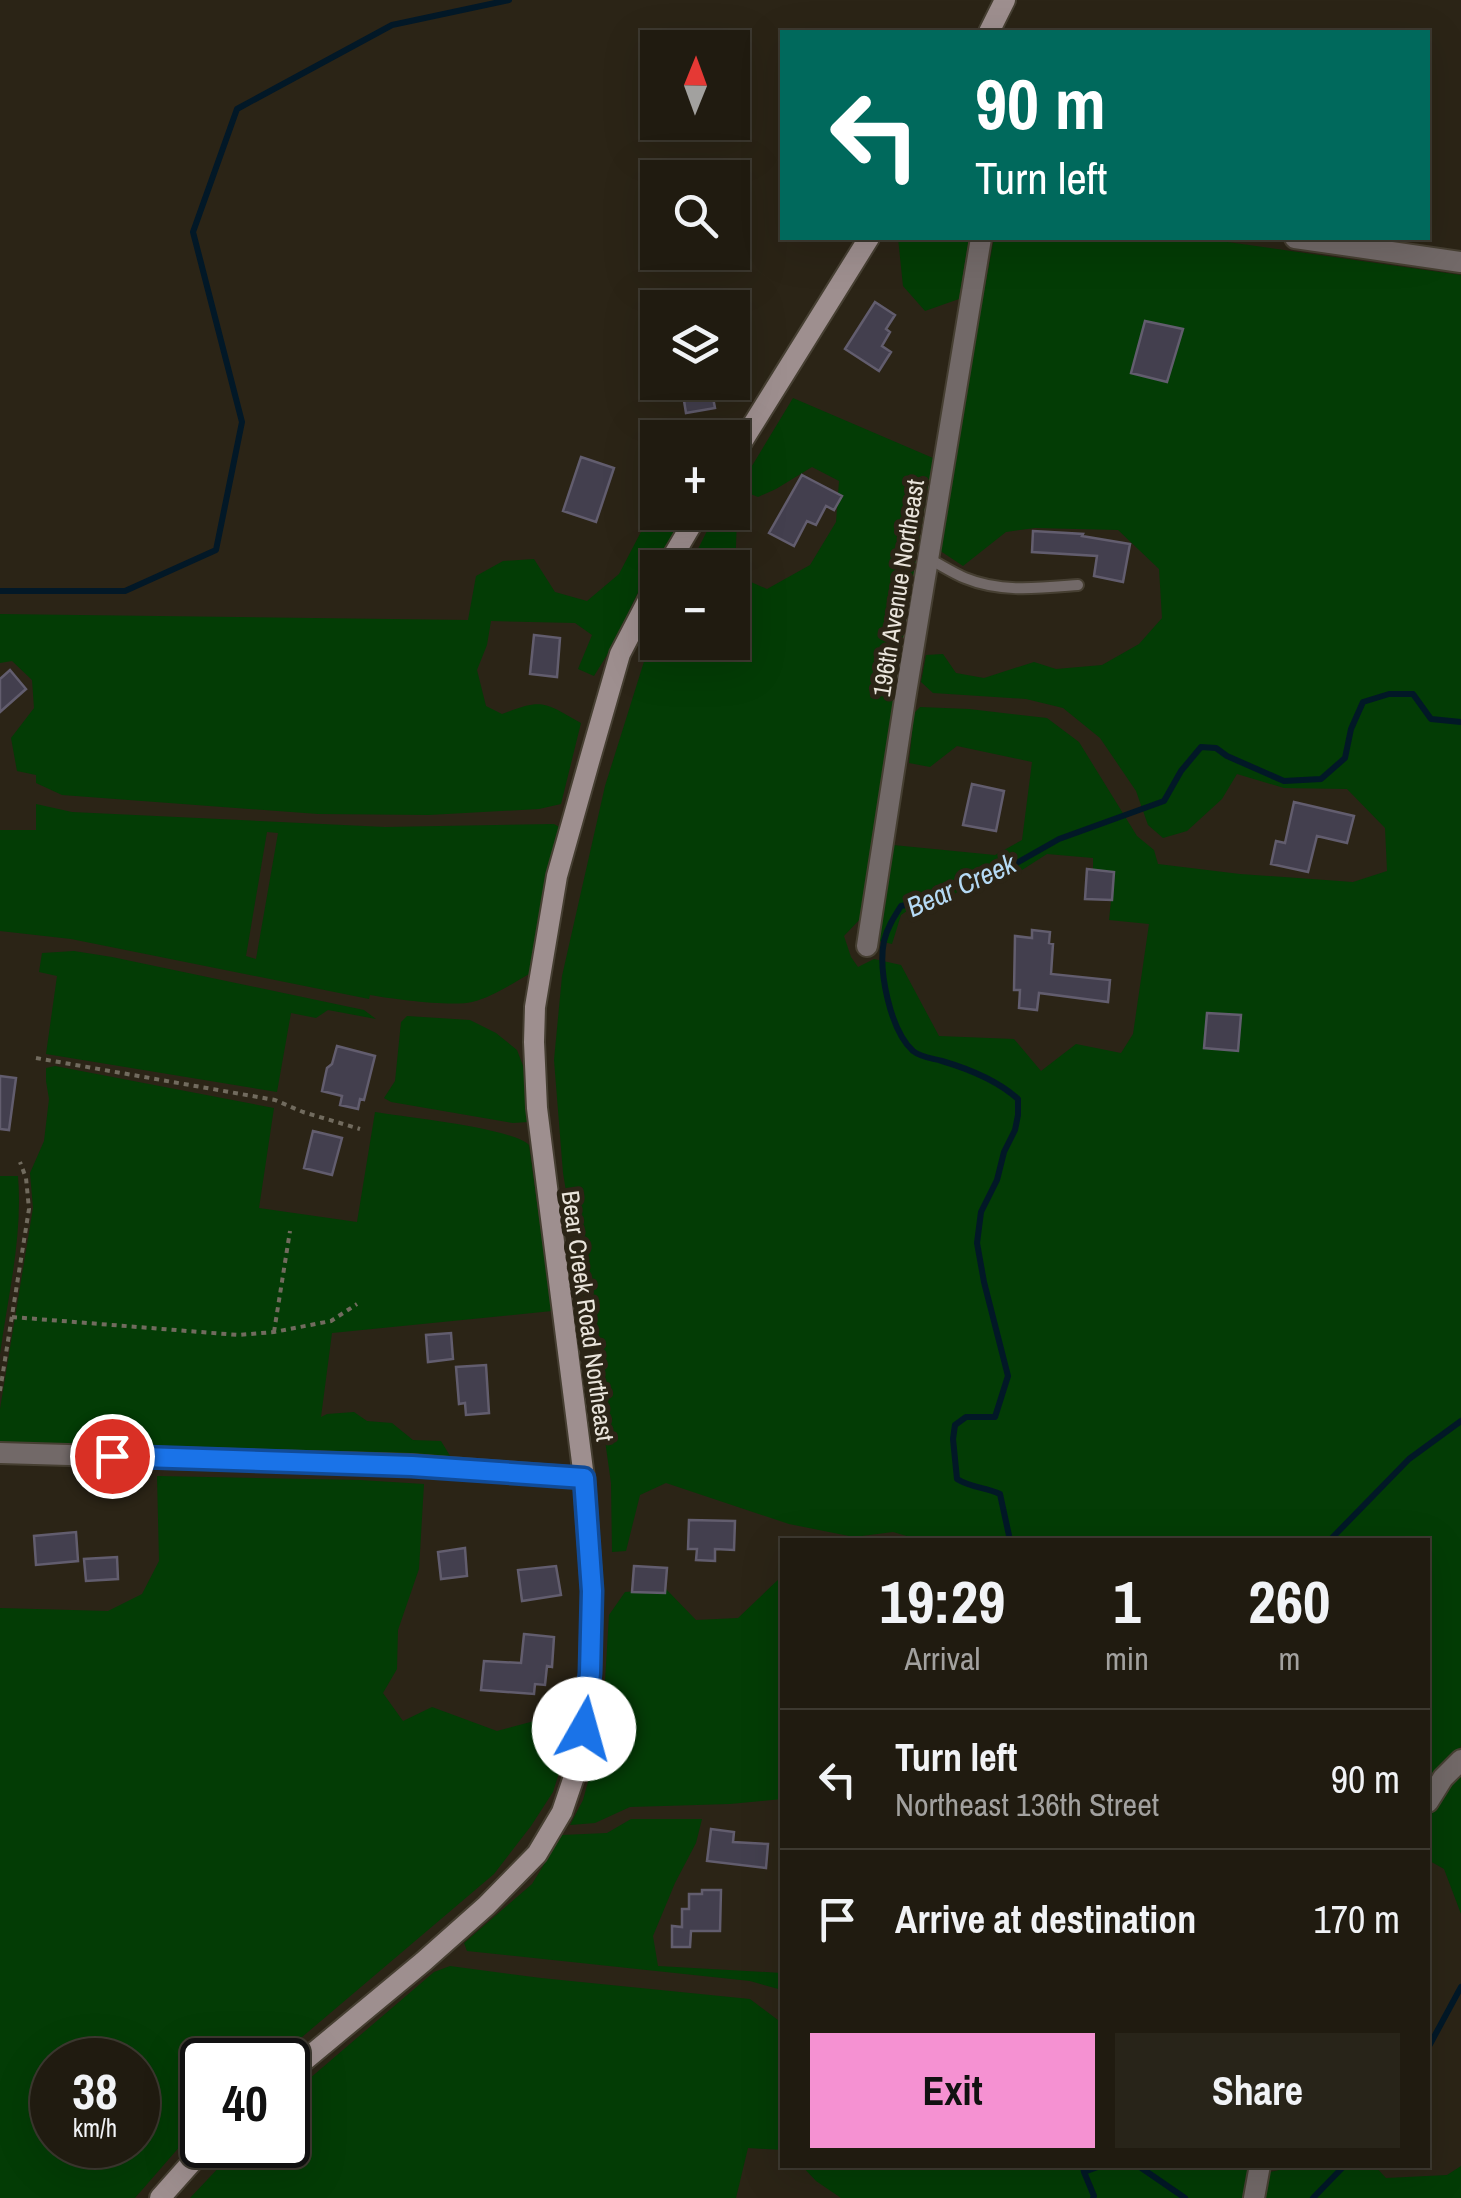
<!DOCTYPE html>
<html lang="en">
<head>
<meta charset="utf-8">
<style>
	:root { --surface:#201b10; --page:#282419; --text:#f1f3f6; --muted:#a2a19f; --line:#3d3930; --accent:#f591d2 }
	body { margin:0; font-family:"Archivo Narrow",sans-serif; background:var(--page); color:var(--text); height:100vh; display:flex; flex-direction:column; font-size:38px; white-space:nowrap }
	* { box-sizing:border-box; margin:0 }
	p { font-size:32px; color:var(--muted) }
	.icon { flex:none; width:55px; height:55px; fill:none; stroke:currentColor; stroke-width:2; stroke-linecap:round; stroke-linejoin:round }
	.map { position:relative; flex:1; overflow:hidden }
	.sheet { position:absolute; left:780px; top:1538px; width:650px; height:630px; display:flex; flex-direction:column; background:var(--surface); border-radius:0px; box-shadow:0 10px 40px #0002,0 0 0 2px var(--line) }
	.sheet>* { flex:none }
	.top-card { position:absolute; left:780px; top:30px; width:650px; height:210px; border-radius:0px; box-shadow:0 10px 40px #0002,0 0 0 2px var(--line); background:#00695c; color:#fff; overflow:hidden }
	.needle { width:65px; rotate:1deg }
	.fabs { position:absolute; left:640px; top:30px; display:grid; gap:20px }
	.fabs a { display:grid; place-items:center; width:110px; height:110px; border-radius:0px; background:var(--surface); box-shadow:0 10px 40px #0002,0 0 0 2px var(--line); font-size:50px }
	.speed { position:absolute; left:30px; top:2038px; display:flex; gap:20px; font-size:50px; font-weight:700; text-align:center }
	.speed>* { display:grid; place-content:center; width:130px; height:130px; border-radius:50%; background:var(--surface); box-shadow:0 10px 40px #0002,0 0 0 2px var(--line); line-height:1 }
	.speed small { font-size:25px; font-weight:400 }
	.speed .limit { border:5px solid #111; border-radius:15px; background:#fff; color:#111 }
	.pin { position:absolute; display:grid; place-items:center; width:85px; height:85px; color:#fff; margin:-42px; border:5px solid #fff; border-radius:50%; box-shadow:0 2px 10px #0007 }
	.me { position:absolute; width:110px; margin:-55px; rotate:7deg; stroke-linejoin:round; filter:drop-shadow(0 0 8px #0008) }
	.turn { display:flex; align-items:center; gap:35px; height:210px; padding:0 30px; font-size:45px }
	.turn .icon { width:130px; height:130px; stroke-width:2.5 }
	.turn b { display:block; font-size:70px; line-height:85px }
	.eta { display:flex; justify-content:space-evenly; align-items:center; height:170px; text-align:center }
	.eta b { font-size:60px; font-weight:700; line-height:70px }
	.button { display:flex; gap:20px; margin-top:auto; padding:20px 30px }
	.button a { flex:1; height:115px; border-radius:0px; background:var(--accent); color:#111; font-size:40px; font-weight:700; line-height:115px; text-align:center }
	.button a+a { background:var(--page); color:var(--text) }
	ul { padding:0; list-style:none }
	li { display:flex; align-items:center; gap:30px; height:140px; padding:0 30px; border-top:2px solid var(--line) }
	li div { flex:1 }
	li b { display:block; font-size:38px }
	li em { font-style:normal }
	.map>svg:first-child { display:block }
	.green { fill:#033c05; fill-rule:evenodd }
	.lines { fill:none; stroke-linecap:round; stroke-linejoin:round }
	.stream { stroke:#021827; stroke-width:6 }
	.building { fill:#433f4e; stroke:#625d6e; stroke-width:2.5 }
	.lane-casing { stroke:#463f32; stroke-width:14 }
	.street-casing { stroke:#463f32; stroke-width:24 }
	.secondary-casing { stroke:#463f32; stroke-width:24 }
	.path { stroke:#716b5e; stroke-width:4; stroke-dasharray:5 5; stroke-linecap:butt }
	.lane { stroke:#726968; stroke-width:10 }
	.street { stroke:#726968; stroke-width:20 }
	.secondary { stroke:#9e8f8f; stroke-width:20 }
	.route-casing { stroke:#114b97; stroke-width:25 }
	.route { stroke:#1a73e8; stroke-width:18 }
	.labels { text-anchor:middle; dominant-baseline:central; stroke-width:10; stroke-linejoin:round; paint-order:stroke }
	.street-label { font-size:25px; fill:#e9e4db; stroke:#2b2416 }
	.water-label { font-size:28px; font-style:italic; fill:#b5daf5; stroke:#2b2416 }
</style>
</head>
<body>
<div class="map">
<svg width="1461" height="2198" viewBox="0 0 1461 2198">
	<rect width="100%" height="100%" fill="#2b2416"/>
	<path class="green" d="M898,238H969L959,299L925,311L903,286Z
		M994,238H1199L1461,275V1746L1428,1790V1540H920L893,1532L854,1537L789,1524L666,1483L640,1495L626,1551L612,1552L611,1483L593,1355L563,1173L554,1060L562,976L605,786L647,652L657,630L658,642H732V568L689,567L716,513H728L737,518L735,575L767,589L810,565L836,522L839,481L812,467L776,489L758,497L738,489L793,398L933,458L863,916L844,936L851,957L858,967L874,959L901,965L939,1036L1014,1039L1041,1071L1076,1044L1121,1053L1133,1034L1149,924L1109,920L1114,873L1093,870V858L1047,854L1022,870L980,879L937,904L910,909L901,915L892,944L875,940L893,845L995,855L1022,840L1032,762L957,746L930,767L909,763L914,713L920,707L969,709L1047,718L1079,742L1137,836L1154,850L1158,864L1240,874L1353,882L1387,871L1385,828L1347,789L1284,788L1237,774L1222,799L1187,831L1163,838L1148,825L1136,791L1100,738L1063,708L1026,699L933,693L921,682L926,655L943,654L956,673L984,678L1034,662L1056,669L1102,665L1139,644L1162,618L1159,569L1118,530L1035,528L1006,532L963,566L939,550L961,414Z
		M657,501L658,512L691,513L642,584L612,647L594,676L578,669L592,635L575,623L491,621L487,645L477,670L486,706L502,714C543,698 544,702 581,723L561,804L539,809L429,815L318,814L62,795L36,783V775L17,771L11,738L34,708L32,680L12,661L0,663V614L468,620L476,576L503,561L534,559L555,592L587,601L619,574Z
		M36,804L72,812L385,827L554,824L561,828L529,974C512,984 492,997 472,1002C452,1007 392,999 370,995L369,999L71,939L0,931V830H36ZM267,832L278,833L256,959L246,956Z
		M74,951L112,957L364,1010L376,1019L328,1010L316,1018L291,1013L277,1092L46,1054L57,976L39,972L42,953Z
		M407,1016L470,1020L496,1033L517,1050L525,1071L528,1122L513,1123L391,1102L384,1098L395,1081L401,1022Z
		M55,1066L274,1108L259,1208L357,1222L375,1112C405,1117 512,1128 529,1145L552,1311L332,1333L321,1417L327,1414L354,1412L367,1421L392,1423L413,1440L441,1441L452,1459L333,1451L0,1445V1409L33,1208L30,1173L44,1141L49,1099L46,1081V1068Z
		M0,1176H18C23,1236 8,1295 0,1354Z
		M157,1476L360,1480L424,1484L419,1569L398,1630L397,1669L383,1693L403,1721L432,1707L497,1731L538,1720L560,1732L565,1754L553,1792L531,1826L494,1874L275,2060H202V2121L135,2198H0V1608L108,1611L142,1594L159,1561ZM52,2060H138V2145H52Z
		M782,1576V1799L730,1804L630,1807L595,1823L570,1825L583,1800L602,1730L609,1615L625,1592L666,1589L696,1620L738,1618Z
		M1461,1773V1914L1444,1869L1428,1860V1819Z
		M631,1819H702L696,1843L675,1883L653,1936L658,1966L782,1973V1990L750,1981L467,1951L464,1943L532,1884L562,1835L607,1833Z
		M450,1966L541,1978L750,1999L782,2023V2150L748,2148L736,2198H190L240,2145H288V2097L434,1972Z
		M801,2165H1251L1246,2198H841L816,2181Z
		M1301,2165H1374L1386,2178L1447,2175L1461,2166V2198H1263L1266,2173Z"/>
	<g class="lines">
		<path class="stream" d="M0,591H125L216,550L242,422L193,232L237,109L392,25L509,0
			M1010,1540L1000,1494C986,1487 971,1488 957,1479L953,1439L955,1425L966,1417H995L1008,1376L984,1282L977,1243L981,1212L997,1180L1004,1152L1015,1130L1018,1115V1099C997,1080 969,1069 942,1061C932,1058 922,1058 913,1051C890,1030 878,970 884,941C887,928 894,917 901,906L932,899L977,874L1006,869L1059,839L1164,801L1181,771L1201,747L1216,748L1227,756L1284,781L1321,779L1345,758L1351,729L1363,702L1389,694H1413L1431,719L1461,722
			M1330,1540L1409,1459L1461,1421
			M1428,2048L1461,1987
			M1083,2165L1084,2172L1094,2196L1093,2198
			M1127,2165H1137L1185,2198
			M1084,2172L1103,2165
			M1313,2198L1345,2165"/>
	</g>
	<path class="building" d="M875,302L895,315L886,329L890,332L882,346L891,352L879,371L845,349Z
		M1145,321L1183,329L1167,382L1131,373Z
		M681,382H710L715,408L686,413Z
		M581,457L614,468L596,522L563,511Z
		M802,475L842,496L834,510L826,506L816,525L807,521L794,546L769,533Z
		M1033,531L1083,534L1082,536L1130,544L1123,582L1094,576L1097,556L1032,552Z
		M534,635L560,638L557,677L530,674Z
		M10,670L26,689L0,712V679Z
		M972,784L1004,791L996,831L963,825Z
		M1294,802L1354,816L1347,843L1317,836L1308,872L1271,864L1276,841L1285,843Z
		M1087,869L1114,872L1112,900L1085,899Z
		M1032,930L1050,932L1049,943L1053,944L1051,974L1110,980L1108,1002L1039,993L1037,1010L1019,1008L1020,990H1014L1015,936L1032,938Z
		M1207,1013L1241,1015L1238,1051L1204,1048Z
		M337,1046L375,1056L364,1100L360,1099L358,1109L340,1105L342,1096L322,1091L327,1068L332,1064Z
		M0,1076L16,1078L9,1130L0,1129Z
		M313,1131L342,1138L332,1175L304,1168Z
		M451,1333L453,1359L428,1362L426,1335Z
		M486,1365L489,1413L466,1415L465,1403L459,1404L456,1367Z
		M689,1520L735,1521L734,1550L715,1549V1561L696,1560L697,1549H688Z
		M76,1532L78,1561L36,1565L34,1536Z
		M465,1548L467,1576L441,1579L438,1552Z
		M117,1557L118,1579L86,1581L84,1559Z
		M556,1566L561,1595L522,1601L518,1570Z
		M634,1566L667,1568L665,1593L632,1592Z
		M524,1634L554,1637L552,1667L547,1666L545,1685L535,1684L534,1694L481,1690L484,1661L521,1663Z
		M711,1829L734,1832L733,1842L768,1844L766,1868L707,1861Z
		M702,1890H721L720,1931H691L690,1947H672V1926L682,1927V1909H689V1894H702Z"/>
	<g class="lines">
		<defs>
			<path id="lane" d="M929,559C941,565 953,573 965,578C1001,593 1040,588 1078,585"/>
			<path id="street" d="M1295,238L1461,262
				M867,946L905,699L981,238
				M0,1453L411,1465L584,1478
				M1428,1802L1443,1778L1461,1760
				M1254,2198L1260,2165"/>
			<path id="secondary" d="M989,32L1005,0
				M732,458L869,238
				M666,568L699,512
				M288,2074L423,1962L486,1906L537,1854L562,1812L581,1756L590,1673L592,1591L584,1478L537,1108L534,1042L535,1007L557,876L591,755L620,654L658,581
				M160,2198L207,2145"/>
		</defs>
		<use href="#lane" class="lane-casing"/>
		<use href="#street" class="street-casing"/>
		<use href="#secondary" class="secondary-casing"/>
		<path class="path" d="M36,1058L275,1100L303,1112L360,1129
			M12,1317L238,1335L274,1332L331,1321L357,1304
			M274,1332L290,1231
			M0,1391L29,1209L26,1178L20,1162"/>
		<use href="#lane" class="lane"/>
		<use href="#street" class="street"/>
		<use href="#secondary" class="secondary"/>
	</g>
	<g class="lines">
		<defs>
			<path id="route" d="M112,1456L412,1466L584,1478L592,1591L590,1673L584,1729"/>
		</defs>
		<use href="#route" class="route-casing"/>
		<use href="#route" class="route"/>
	</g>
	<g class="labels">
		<g class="street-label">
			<text transform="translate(898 588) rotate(-81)">196th Avenue Northeast</text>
			<text transform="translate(588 1316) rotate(82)">Bear Creek Road Northeast</text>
		</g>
		<g class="water-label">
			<text transform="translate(961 885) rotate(-24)">Bear Creek</text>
		</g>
	</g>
</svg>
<div class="fabs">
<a><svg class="needle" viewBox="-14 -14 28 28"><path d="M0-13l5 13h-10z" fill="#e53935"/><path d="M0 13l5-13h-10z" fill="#a2a19f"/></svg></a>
<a><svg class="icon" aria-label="search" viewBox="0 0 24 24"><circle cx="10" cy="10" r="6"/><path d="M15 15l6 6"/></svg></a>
<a><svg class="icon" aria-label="layers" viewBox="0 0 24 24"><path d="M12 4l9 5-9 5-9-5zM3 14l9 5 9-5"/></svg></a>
<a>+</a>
<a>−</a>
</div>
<div class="speed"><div>38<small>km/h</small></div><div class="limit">40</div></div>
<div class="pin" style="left:112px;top:1456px;background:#d93025"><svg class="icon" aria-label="arrive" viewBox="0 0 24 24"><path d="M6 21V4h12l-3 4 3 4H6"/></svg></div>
<svg class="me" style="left:584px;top:1729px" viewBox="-20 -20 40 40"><circle r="19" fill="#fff"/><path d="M0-13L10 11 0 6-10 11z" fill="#1a73e8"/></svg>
<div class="top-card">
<div class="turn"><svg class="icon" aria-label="left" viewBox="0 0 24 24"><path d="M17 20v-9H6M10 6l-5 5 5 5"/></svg><div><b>90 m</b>Turn left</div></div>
</div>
<section class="sheet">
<div class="eta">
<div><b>19:29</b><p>Arrival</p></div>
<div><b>1</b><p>min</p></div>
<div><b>260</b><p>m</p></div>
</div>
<ul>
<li><svg class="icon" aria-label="left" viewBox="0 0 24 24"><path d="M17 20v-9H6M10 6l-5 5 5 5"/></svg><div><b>Turn left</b><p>Northeast 136th Street</p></div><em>90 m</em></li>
<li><svg class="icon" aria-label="arrive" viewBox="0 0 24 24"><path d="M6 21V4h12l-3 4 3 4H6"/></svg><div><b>Arrive at destination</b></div><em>170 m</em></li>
</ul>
<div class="button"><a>Exit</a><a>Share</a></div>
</section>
</div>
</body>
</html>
